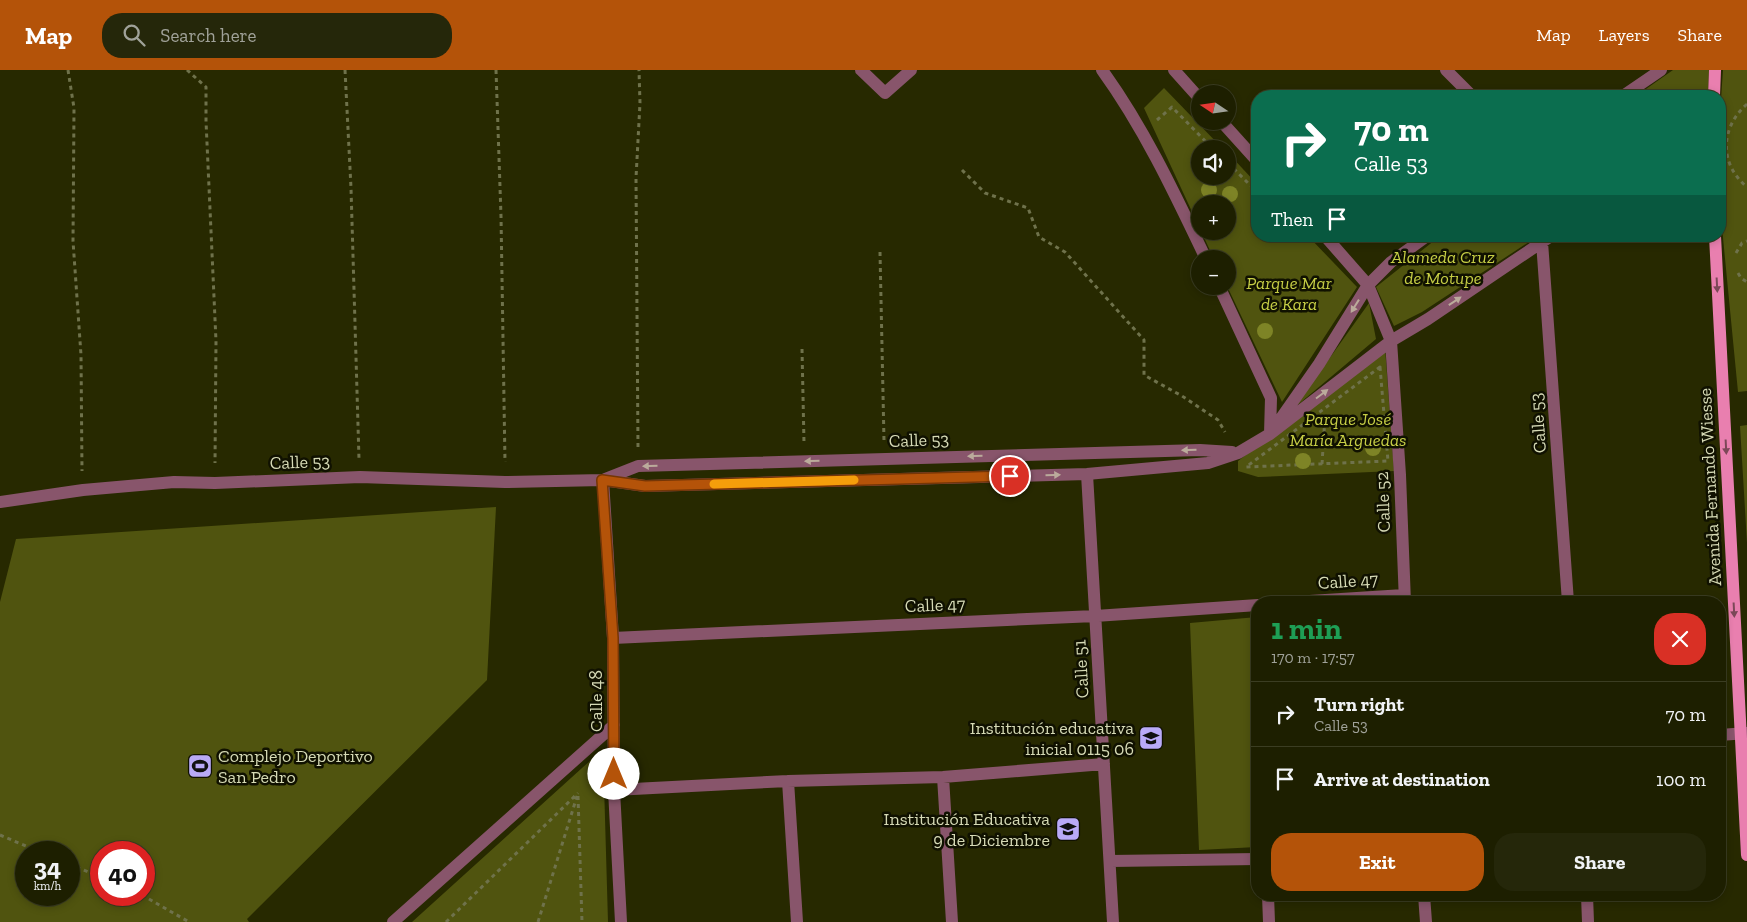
<!DOCTYPE html>
<html lang="en">
<head>
<meta charset="utf-8">
<style>
	:root { --surface:#1d1f00; --page:#25270a; --text:#f1f3f6; --muted:#a0a299; --line:#3b3d22; --accent:#b45309 }
	body { margin:0; font-family:"Zilla Slab",serif; background:var(--page); color:var(--text); height:100vh; display:flex; flex-direction:column; font-size:19px; white-space:nowrap }
	* { box-sizing:border-box; margin:0 }
	p { font-size:16px; color:var(--muted) }
	.icon { flex:none; width:28px; height:28px; fill:none; stroke:currentColor; stroke-width:2; stroke-linecap:round; stroke-linejoin:round }
	.map { position:relative; flex:1; overflow:hidden }
	.panel { position:absolute; left:1251px; top:526px; width:475px; height:305px; display:flex; flex-direction:column; background:var(--surface); border-radius:20px; box-shadow:0 2px 8px #0003,0 0 0 1px var(--line) }
	.panel>* { flex:none }
	.hud { position:absolute; left:1251px; top:20px; width:475px; height:152px; border-radius:20px; box-shadow:0 2px 8px #0003,0 0 0 1px var(--line); background:#0b6e4f; color:#fff; overflow:hidden }
	.needle { width:32px; rotate:283deg }
	.buttons { position:absolute; left:1191px; top:15px; display:grid; gap:10px }
	.buttons a { display:grid; place-items:center; width:45px; height:45px; border-radius:50%; background:var(--surface); box-shadow:0 2px 8px #0003,0 0 0 1px var(--line); font-size:25px }
	.speed { position:absolute; left:15px; top:771px; display:flex; gap:10px; font-size:25px; font-weight:700; text-align:center }
	.speed>* { display:grid; place-content:center; width:65px; height:65px; border-radius:50%; background:var(--surface); box-shadow:0 2px 8px #0003,0 0 0 1px var(--line); line-height:1 }
	.speed small { font-size:12px; font-weight:400 }
	.speed .limit { border:8px solid #d22; background:#fff; color:#111 }
	.pin { position:absolute; display:grid; place-items:center; width:42px; height:42px; color:#fff; margin:-21px; border:2px solid #fff; border-radius:50%; box-shadow:0 1px 5px #0007 }
	.me { position:absolute; width:55px; margin:-28px; rotate:0deg; stroke-linejoin:round; filter:drop-shadow(0 0 4px #0008) }
	.turn { display:flex; align-items:center; gap:18px; height:105px; padding:0 20px; font-size:22px }
	.turn .icon { width:65px; height:65px; stroke-width:2.5 }
	.turn b { display:block; font-size:35px; line-height:42px }
	.then { display:flex; align-items:center; height:48px; padding:0 20px; background:#0003; gap:10px; font-size:19px }
	.round { display:grid; place-items:center; flex:none; width:52px; height:52px; border-radius:20px; background:var(--page) }
	.summary { display:flex; align-items:center; justify-content:space-between; height:85px; padding:0 20px }
	h1 { font-size:30px; font-weight:800; line-height:38px; color:#1e9e55 }
	.cta { display:flex; gap:10px; margin-top:auto; padding:10px 20px }
	.cta a { flex:1; height:58px; border-radius:20px; background:var(--accent); color:#fff; font-size:20px; font-weight:800; line-height:58px; text-align:center }
	.cta a+a { background:var(--page); color:var(--text) }
	ul { padding:0; list-style:none }
	li { display:flex; align-items:center; gap:15px; height:65px; padding:0 20px; border-top:1px solid var(--line) }
	li div { flex:1 }
	li b { display:block; font-size:19px }
	li em { font-style:normal }
	header { display:flex; align-items:center; gap:30px; box-sizing:border-box; height:70px; padding:0 25px; background:var(--accent); color:#fff }
	header strong { font-size:24px }
	nav { display:flex; gap:28px; margin-inline-start:auto; font-size:18px }
	.search { width:350px; height:45px; background:var(--page); display:flex; align-items:center; gap:12px; box-sizing:border-box; padding:0 18px; border-radius:20px; color:var(--muted); font-size:19px }
	.map>svg:first-child { display:block }
	.green { fill:#50540f; fill-rule:evenodd }
	.lines { fill:none; stroke-linecap:round; stroke-linejoin:round }
	.path { stroke:#6f724b; stroke-width:3; stroke-dasharray:4 4; stroke-linecap:butt }
	.minor { stroke:#88556b; stroke-width:12 }
	.major { stroke:#e97faf; stroke-width:12 }
	.tree { fill:#7e8426 }
	.oneway { fill:#7c4858 }
	.oneway2 { fill:#bbab9b }
	.route-casing { stroke:#753606; stroke-width:12 }
	.route { stroke:#b45309; stroke-width:9 }
	.slow { stroke:#f59e0b; stroke-width:9 }
	.labels { text-anchor:middle; dominant-baseline:central; stroke-width:5; stroke-linejoin:round; paint-order:stroke }
	.park-label { font-size:18px; font-style:italic; fill:#c6ce45; stroke:#101100 }
	.street-label { font-size:18px; fill:#d6dab5; stroke:#101100 }
	.poi-label { font-size:18px; fill:#d6dab5; stroke:#101100; text-anchor:end }
</style>
</head>
<body>
<header>
<strong>Map</strong>
<div class="search"><svg class="icon" aria-label="search" viewBox="0 0 24 24"><circle cx="10" cy="10" r="6"/><path d="M15 15l6 6"/></svg>Search here</div>
<nav><a>Map</a><a>Layers</a><a>Share</a></nav>
</header>
<div class="map">
<svg width="1747" height="852" viewBox="0 0 1747 852">
	<rect width="100%" height="100%" fill="#272900"/>
	<path class="green" d="M1673,0H1709L1708,26H1636Z
		M1723,0H1747V321L1738,322L1720,137V43Z
		M1164,18L1223,79H1200V106H1228V83L1257,114L1258,166H1308L1357,217L1282,332L1227,216L1228,189H1214L1201,161H1228V134H1200V159L1144,38Z
		M1440,166H1538L1422,242L1394,256L1376,217Z
		M1369,233L1376,269L1294,338Z
		M1385,277L1394,401L1258,407L1238,401V391Z
		M1747,355V473L1740,356Z
		M496,437L487,610L247,849L249,852H0V532L16,469ZM26,782H69V825H26ZM101,782H144V825H101Z
		M1257,547V777L1199,780L1190,553Z
		M603,679L608,852H412Z"/>
	<g class="lines">
		<path class="path" d="M68,0L74,38L73,171L81,285L82,401
			M187,0L206,17V51L216,271L215,393
			M345,0L351,118L359,389
			M496,0L501,146L505,392
			M1747,34C1720,58 1719,94 1747,117
			M1157,50L1172,37L1213,79
			M1228,93L1258,123
			M962,100L985,123L1028,138L1039,167L1065,182L1144,270V305L1182,326L1218,350L1225,362
			M1300,166L1306,172
			M880,182L884,371
			M1736,183L1742,173L1747,171
			M1738,203L1741,208L1747,212
			M802,279L804,373
			M1380,297L1388,391L1246,397Z
			M638,377L636,108L640,33L639,0
			M1322,394L1325,347
			M578,726L582,852
			M0,765L40,782
			M69,794L101,807
			M142,825L189,852
			M446,852L578,723
			M538,852L578,723"/>
		<path class="minor" d="M861,0L885,23L911,0
			M1102,0C1144,58 1175,124 1206,189
			M1174,0L1200,29
			M1446,0L1472,26
			M1623,26L1661,0
			M1221,51L1258,92
			M1325,166L1368,215L1391,271L1400,405L1405,532
			M1542,172L1568,532
			M1219,216L1271,328L1270,364
			M1277,354L1319,294L1368,215L1391,192L1427,166
			M1087,404L1113,852
			M605,409L638,396L1200,380L1232,382
			M603,410L613,568L614,720L621,852
			M0,432L83,420L174,412L215,413L360,407L505,412L603,410L645,416L1087,404L1208,393L1238,383L1270,364L1391,271L1428,249L1551,166
			M1294,532L1404,525
			M613,568L1095,546L1258,535
			M1720,665L1747,663
			M943,707L952,852
			M788,711L797,852
			M614,720L788,711L943,707L1104,694
			M1110,791L1258,789
			M1268,825L1269,852
			M1424,825L1426,852
			M1587,825L1588,852
			M393,852L614,655"/>
		<path class="major" d="M1714,26L1715,0
			M1715,166L1747,785"/>
	</g>
	<g class="tree">
		<circle cx="1209" cy="120" r="8"/>
		<circle cx="1230" cy="124" r="8"/>
		<circle cx="1265" cy="261" r="8"/>
		<circle cx="1373" cy="378" r="8"/>
		<circle cx="1303" cy="391" r="8"/>
	</g>
	<defs><path id="oneway-solid" d="M-6-.8H1V-3.2L6.5 0L1 3.2V.8H-6Z" transform="scale(1.25)"/></defs>
	<g class="oneway">
		<use href="#oneway-solid" transform="translate(1717 215) rotate(87)"/>
		<use href="#oneway-solid" transform="translate(1726 377) rotate(87)"/>
		<use href="#oneway-solid" transform="translate(1734 540) rotate(87)"/>
	</g>
	<g class="oneway2">
		<use href="#oneway-solid" transform="translate(1455 231) rotate(-34)"/>
		<use href="#oneway-solid" transform="translate(1355 236) rotate(122)"/>
		<use href="#oneway-solid" transform="translate(1322 324) rotate(-37)"/>
		<use href="#oneway-solid" transform="translate(1189 380) rotate(178)"/>
		<use href="#oneway-solid" transform="translate(975 386) rotate(178)"/>
		<use href="#oneway-solid" transform="translate(812 391) rotate(178)"/>
		<use href="#oneway-solid" transform="translate(650 396) rotate(178)"/>
		<use href="#oneway-solid" transform="translate(1053 405) rotate(-2)"/>
	</g>
	<g class="lines">
		<defs>
			<path id="route" d="M614,704L613,568L602,410L645,416L1010,406"/>
		</defs>
		<use href="#route" class="route-casing"/>
		<use href="#route" class="route"/>
		<path class="slow" d="M714,414L854,410"/>
	</g>
	<defs>
		<symbol id="school-square" viewBox="-11 -11 22 22"><rect x="-9" y="-9" width="18" height="18" rx="4" fill="#b9aaf7" stroke="#101100"/><path d="M0-5L7-2L0 1L-7-2ZM-4 1L0 2.5L4 1V4Q0 6-4 4Z" fill="#111"/></symbol>
		<symbol id="stadium-square" viewBox="-11 -11 22 22"><rect x="-9" y="-9" width="18" height="18" rx="4" fill="#b9aaf7" stroke="#101100"/><path d="M0-5a6.5 5 0 1 0 0 10a6.5 5 0 1 0 0-10ZM-3.5-1.8h7v3.6h-7Z" fill="#111"/></symbol>
	</defs>
	<g fill-rule="evenodd">
		<use href="#school-square" x="1137" y="654" width="28" height="28"/>
		<use href="#stadium-square" x="186" y="682" width="28" height="28"/>
		<use href="#school-square" x="1054" y="745" width="28" height="28"/>
	</g>
	<g class="labels">
		<g class="park-label">
			<text x="1443" y="187">Alameda Cruz<tspan x="1443" dy="21">de Motupe</tspan></text>
			<text x="1289" y="213">Parque Mar<tspan x="1289" dy="21">de Kara</tspan></text>
			<text x="1348" y="349">Parque José<tspan x="1348" dy="21">María Arguedas</tspan></text>
		</g>
		<g class="street-label">
			<text transform="translate(1538 353) rotate(-94)">Calle 53</text>
			<text transform="translate(919 370) rotate(-2)">Calle 53</text>
			<text transform="translate(300 392) rotate(-2)">Calle 53</text>
			<text transform="translate(1710 417) rotate(-93)">Avenida Fernando Wiesse</text>
			<text transform="translate(1383 432) rotate(-92)">Calle 52</text>
			<text transform="translate(1348 511) rotate(-4)">Calle 47</text>
			<text transform="translate(935 535) rotate(-2)">Calle 47</text>
			<text transform="translate(1081 599) rotate(-93)">Calle 51</text>
			<text transform="translate(596 631) rotate(-90)">Calle 48</text>
		</g>
		<g class="poi-label">
			<text x="1134" y="658">Institución educativa<tspan x="1134" dy="21">inicial 0115 06</tspan></text>
			<text x="218" y="686" text-anchor="start">Complejo Deportivo<tspan x="218" dy="21">San Pedro</tspan></text>
			<text x="1050" y="749">Institución Educativa<tspan x="1050" dy="21">9 de Diciembre</tspan></text>
		</g>
	</g>
</svg>
<div class="buttons">
<a><svg class="needle" viewBox="-14 -14 28 28"><path d="M0-13l5 13h-10z" fill="#e53935"/><path d="M0 13l5-13h-10z" fill="#a0a299"/></svg></a>
<a><svg class="icon" aria-label="sound" viewBox="0 0 24 24"><path d="M4 9h4l5-4v14l-5-4H4zM17 9q2 3 0 6"/></svg></a>
<a>+</a>
<a>−</a>
</div>
<div class="speed"><div>34<small>km/h</small></div><div class="limit">40</div></div>
<div class="pin" style="left:1010px;top:406px;background:#d93025"><svg class="icon" aria-label="arrive" viewBox="0 0 24 24"><path d="M6 21V4h12l-3 4 3 4H6"/></svg></div>
<svg class="me" style="left:614px;top:704px" viewBox="-20 -20 40 40"><circle r="19" fill="#fff"/><path d="M0-13L10 11 0 6-10 11z" fill="#b45309"/></svg>
<div class="hud">
<div class="turn"><svg class="icon" aria-label="right" viewBox="0 0 24 24"><path d="M7 20v-9h11M14 6l5 5-5 5"/></svg><div><b>70 m</b>Calle 53</div></div>
<div class="then">Then<svg class="icon" aria-label="arrive" viewBox="0 0 24 24"><path d="M6 21V4h12l-3 4 3 4H6"/></svg></div>
</div>
<section class="panel">
<div class="summary"><div><h1>1 min</h1><p>170 m · 17:57</p></div><a class="round" style="background:#d93025;color:#fff"><svg class="icon" aria-label="close" viewBox="0 0 24 24"><path d="M6 6l12 12M18 6L6 18"/></svg></a></div>
<ul>
<li><svg class="icon" aria-label="right" viewBox="0 0 24 24"><path d="M7 20v-9h11M14 6l5 5-5 5"/></svg><div><b>Turn right</b><p>Calle 53</p></div><em>70 m</em></li>
<li><svg class="icon" aria-label="arrive" viewBox="0 0 24 24"><path d="M6 21V4h12l-3 4 3 4H6"/></svg><div><b>Arrive at destination</b></div><em>100 m</em></li>
</ul>
<div class="cta"><a>Exit</a><a>Share</a></div>
</section>
</div>
</body>
</html>
